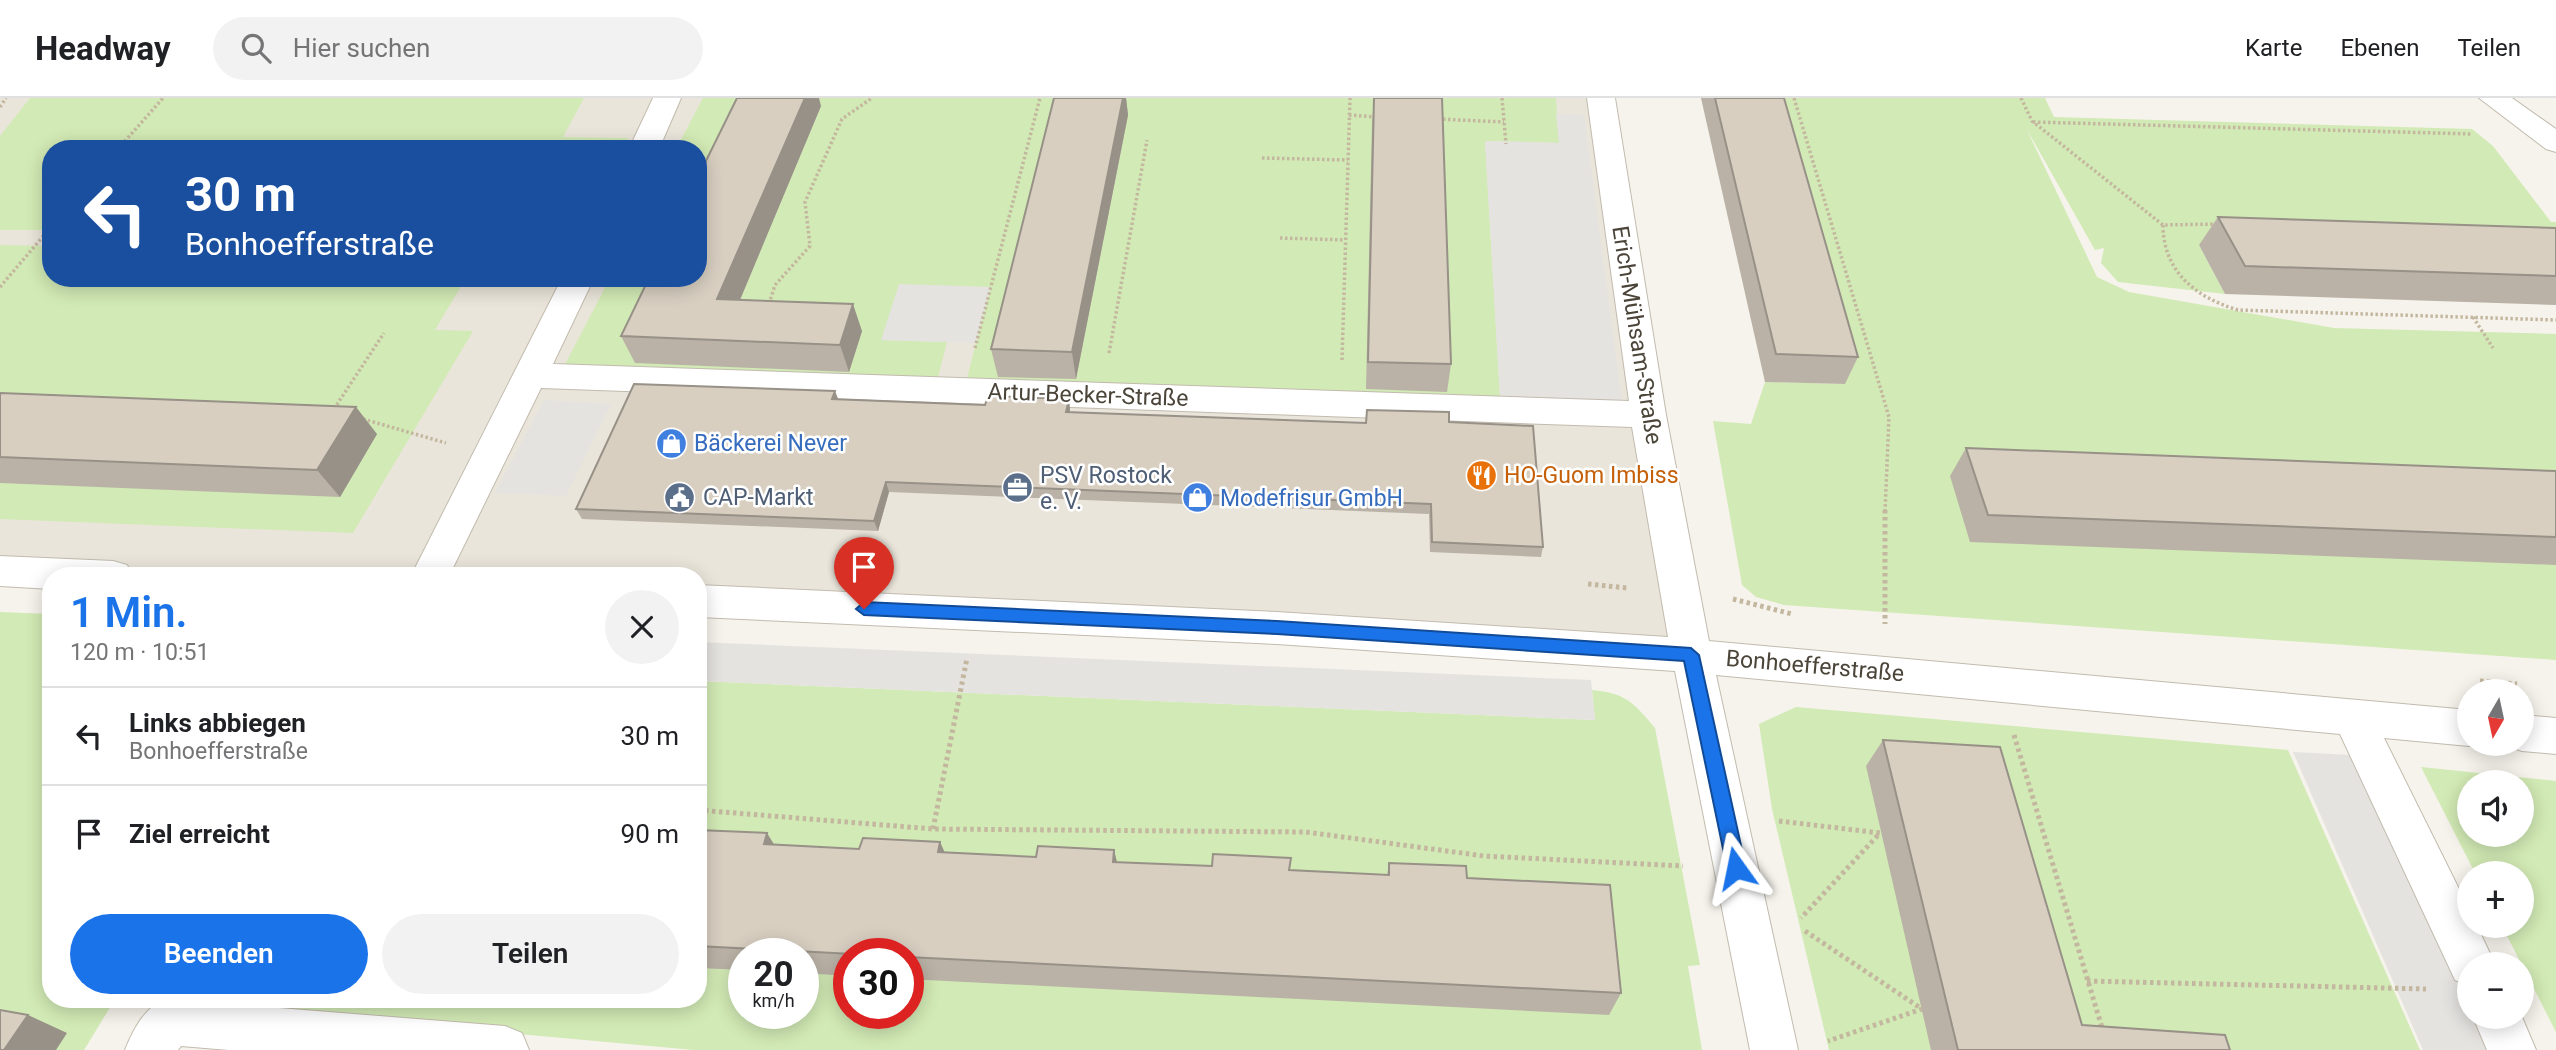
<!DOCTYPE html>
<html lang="de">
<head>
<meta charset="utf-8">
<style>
	:root { --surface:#fff; --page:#f2f2f2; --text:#202124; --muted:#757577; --line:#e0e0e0; --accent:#1a73e8 }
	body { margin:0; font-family:Roboto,sans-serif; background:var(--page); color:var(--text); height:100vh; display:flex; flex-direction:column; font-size:26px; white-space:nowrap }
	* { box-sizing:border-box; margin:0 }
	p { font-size:23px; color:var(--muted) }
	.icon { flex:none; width:38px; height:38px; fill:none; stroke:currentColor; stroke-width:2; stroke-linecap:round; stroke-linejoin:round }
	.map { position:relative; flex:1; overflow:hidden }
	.details { position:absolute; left:42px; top:469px; width:665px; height:441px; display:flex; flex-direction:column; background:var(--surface); border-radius:28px; box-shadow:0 4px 18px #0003 }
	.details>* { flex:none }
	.top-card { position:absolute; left:42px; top:42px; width:665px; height:147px; border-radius:28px; box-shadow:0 4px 18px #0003; background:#1a4fa0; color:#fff; overflow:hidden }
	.needle { width:46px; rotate:189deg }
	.tools { position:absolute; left:2457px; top:581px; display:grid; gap:14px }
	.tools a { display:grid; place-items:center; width:77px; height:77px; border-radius:50%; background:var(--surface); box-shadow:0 4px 18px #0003; font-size:35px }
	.speed { position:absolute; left:728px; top:840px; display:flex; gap:14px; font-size:35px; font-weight:700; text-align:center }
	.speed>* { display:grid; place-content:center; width:91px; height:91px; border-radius:50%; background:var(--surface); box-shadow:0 4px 18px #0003; line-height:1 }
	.speed small { font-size:18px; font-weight:400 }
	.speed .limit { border:10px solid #d22; background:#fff; color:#111 }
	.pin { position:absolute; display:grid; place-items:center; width:60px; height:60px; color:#fff; margin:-72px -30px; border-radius:50% 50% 50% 0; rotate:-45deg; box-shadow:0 0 7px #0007 }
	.pin .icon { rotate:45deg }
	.me { position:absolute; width:77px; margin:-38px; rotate:348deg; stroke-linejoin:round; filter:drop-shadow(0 0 5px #0008) }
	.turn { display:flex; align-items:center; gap:24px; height:147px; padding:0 28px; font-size:32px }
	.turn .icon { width:91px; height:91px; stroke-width:2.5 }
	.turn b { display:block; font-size:49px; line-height:60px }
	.round { display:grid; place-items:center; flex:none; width:74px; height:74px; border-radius:37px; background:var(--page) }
	.summary { display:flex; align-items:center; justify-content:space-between; height:119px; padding:0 28px }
	h1 { font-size:42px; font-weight:600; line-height:52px; color:var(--accent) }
	.action { display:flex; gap:14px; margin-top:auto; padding:14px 28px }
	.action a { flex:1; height:80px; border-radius:42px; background:var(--accent); color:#fff; font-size:28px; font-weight:600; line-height:80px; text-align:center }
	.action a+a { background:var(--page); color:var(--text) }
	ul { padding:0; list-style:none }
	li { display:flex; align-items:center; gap:21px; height:98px; padding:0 28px; border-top:2px solid var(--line) }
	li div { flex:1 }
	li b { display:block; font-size:26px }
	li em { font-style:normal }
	header { display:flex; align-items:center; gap:42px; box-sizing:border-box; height:98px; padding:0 35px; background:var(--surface); border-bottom:2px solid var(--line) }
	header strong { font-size:33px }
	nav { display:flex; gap:38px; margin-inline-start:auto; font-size:24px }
	.search { width:490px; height:63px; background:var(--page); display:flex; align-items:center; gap:18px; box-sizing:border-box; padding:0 24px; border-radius:38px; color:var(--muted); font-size:26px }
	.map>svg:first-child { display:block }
	.residential { fill:#eae5da; fill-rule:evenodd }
	.green { fill:#d2eab5; fill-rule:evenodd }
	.parking { fill:#e5e3e0 }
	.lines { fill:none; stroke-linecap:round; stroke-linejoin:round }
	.minor-casing { stroke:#c2bbae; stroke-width:2 }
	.path-far1 { stroke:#c4b79f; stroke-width:3.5; stroke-dasharray:2.5 2.5; stroke-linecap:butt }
	.path { stroke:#c4b79f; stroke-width:5; stroke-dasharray:3.5 3.5; stroke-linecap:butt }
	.minor { fill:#fff; fill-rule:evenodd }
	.wall { fill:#bab2a6 }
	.shaded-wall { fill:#979187 }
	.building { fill:#d8cfc1; stroke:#979187; stroke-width:2 }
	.route { fill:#1a73e8; stroke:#114b97; stroke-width:2 }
	.labels { text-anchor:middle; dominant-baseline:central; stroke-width:5; stroke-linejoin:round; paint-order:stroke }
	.street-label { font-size:23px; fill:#4b4439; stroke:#fff }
	.shop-label { font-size:23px; fill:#366cbe; stroke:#fff; text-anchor:start }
	.service-label { font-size:23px; fill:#4e5e75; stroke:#fff; text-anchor:start }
	.food-label { font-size:23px; fill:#c56008; stroke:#fff; text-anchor:start }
</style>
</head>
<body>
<header>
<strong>Headway</strong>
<div class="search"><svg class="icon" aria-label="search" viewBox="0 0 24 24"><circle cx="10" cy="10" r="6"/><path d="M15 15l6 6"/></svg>Hier suchen</div>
<nav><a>Karte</a><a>Ebenen</a><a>Teilen</a></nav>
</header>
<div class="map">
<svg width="2556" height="952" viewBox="0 0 2556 952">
	<rect width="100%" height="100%" fill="#f6f3ec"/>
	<path class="residential" d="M0,0H1601L1691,557L698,503V478H113L0,473ZM51,51H698V180H51Z"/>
	<path class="green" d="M30,0H584L563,39L628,40L623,51H51V132H0V38Z
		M703,0H1556L1559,45L1485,43L1500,299L964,292L990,190L882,242L947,244L935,291L559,278L610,180H698V51H676Z
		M1766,0H2045L2054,19L2472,31L2493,48L2551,124H2556V159L2199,147L2225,196L2118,184L2101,165L2104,150L2095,152L2026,30L2097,179L2129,194L2334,230L2556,236V562L1784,507L1756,499L1742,487L1713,323L1751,326L1765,284L1844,286Z
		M0,147L51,148V180H466L435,232L473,233L353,435L0,421Z
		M0,514L51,516V901H154L153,904L114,903L84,952H56L0,925Z
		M698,583L1595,622L1592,592C1626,595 1634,605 1655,630L1700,867L1688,868L1702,952H694L225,909L229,901H698ZM744,856H803V915H744ZM849,856H908V915H849Z
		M1796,609L2288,652L2420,952H1829L1772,711L1759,626Z
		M2421,669L2556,683V934L2502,828H2522V775H2475ZM2469,684H2522V737H2469Z"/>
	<path class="parking" d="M1556,16L1584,17L1622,304L1500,299L1485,43L1559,45Z
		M899,186L991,189L976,245L881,242Z
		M544,302L611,306L566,398L495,395Z
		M698,544L1591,582L1595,622L698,583Z
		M2293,654L2353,657L2469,909V919H2474L2489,952H2423Z"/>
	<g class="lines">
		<defs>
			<path id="minor" d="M653,0H681L659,51H629Z
				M1587,0H1615L1666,317L1709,543L2469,612V646H2475L2469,648L2384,640L2469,811V828H2477L2495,866H2469V888L2455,882L2340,636L1716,577L1798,952H1750L1675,573L1277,546L698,519V487L1277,514L1668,539L1632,329L541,290L449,478H411L562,180H594L553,266L1629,303Z
				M2479,0H2512L2556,31V54L2546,51Z
				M0,458L113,463L127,467L132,478H51V491L0,488Z
				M2522,617L2556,620V656L2522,653L2507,648L2522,646Z
				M165,901L505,928L522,935L529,952H229L181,948L178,952H125C133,932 144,910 165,901Z
				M2473,919H2522L2536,952H2487Z"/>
		</defs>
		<use href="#minor" class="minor-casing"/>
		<path class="path-far1" d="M1502,0L1506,46
			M1794,0L1889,319L1885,414
			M2021,0L2032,23L2163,127L2218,126
			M0,9L6,0
			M1349,17L1376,19
			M1438,21L1504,24
			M2033,24L2472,36
			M118,51L163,0
			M1262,60L1348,62
			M2163,127C2163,174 2197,200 2238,212L2556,222
			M1280,140L1345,142
			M0,189L51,129
			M769,206L775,187L810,148L805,104L842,21L872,0
			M2473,219L2493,250
			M975,250L1040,0
			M1109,255L1147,42
			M1342,262L1350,0
			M334,311L384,235
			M363,321L446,345"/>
		<path class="path" d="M1885,412V526
			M1588,486L1627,490
			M1733,501L1792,516
			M2480,583L2517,586
			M2014,637L2103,933
			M698,712L933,731L1306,734L1484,758L1683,768
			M1779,723L1880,735L1801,820
			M933,731L967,560
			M1805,833L1922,911L1828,943
			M2087,883L2426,891"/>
		<use href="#minor" class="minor"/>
	</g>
	<path class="wall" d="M1054,0H1126L1128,17L1076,281L998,279L991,251Z
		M1374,0L1451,266L1447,294L1366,291L1372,25Z
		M1701,0H1784L1858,259L1845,286L1765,284Z
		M821,8L740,202L862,233L849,274L635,265L621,238Z
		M2218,119L2556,130V207L2225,196L2199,147Z
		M0,295L377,336L340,399L0,385Z
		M1069,301L1070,314L1366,325L1367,312L1449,324L1543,449L1541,459L1430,454L1429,416L889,394L878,433L582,421L576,411L838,302L985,307Z
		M1966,350L2556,373V467L1970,444L1950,378Z
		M1883,642L2082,927L2230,952H1931L1866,668Z
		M698,732L774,747L859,751L940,744L945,755L1036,759L1114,752L1117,764L1212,768L1291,760L1290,772L1387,777L1389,765L1467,780L1621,895L1609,917L908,881V856H849V878L803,875V856H744V872L698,870Z"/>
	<path class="shaded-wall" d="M805,0H819L821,8L729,228L717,201Z
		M1123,0H1126L1128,17L1076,281L1072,254Z
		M853,206L862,233L849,274L840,247Z
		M835,293L839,303L832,301Z
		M1069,301L1070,312L1068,324L1066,314Z
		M356,309L377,336L340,399L317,372Z
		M886,384L889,394L878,433L874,423Z
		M767,735L783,761L764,746Z
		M940,744L951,769L938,754Z
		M1114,752L1120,777L1113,764Z
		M28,917L67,935L56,952H4Z"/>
	<path class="building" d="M737,0H805L717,201L853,206L840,247L621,238L649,180H698V79Z
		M1054,0H1123L1072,254L991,251Z
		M1374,0H1442L1451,266L1368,264Z
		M1715,0H1784L1858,259L1776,256Z
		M113,49H546L545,51H111Z
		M2218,119L2556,130V178L2245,168Z
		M634,286L835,293L832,301L985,307L988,298L1069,301L1066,314L1366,325L1367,312L1449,314V324L1533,328L1543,449L1432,444L1431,406L886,384L874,423L576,411Z
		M0,295L356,309L317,372L0,359Z
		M1966,350L2556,373V439L1988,417Z
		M1883,642L2000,649L2082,927L2225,937L2230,952H1958Z
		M698,732L767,735L764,746L859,751L863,740L940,744L938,754L1036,759L1038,748L1114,752L1113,764L1212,768L1213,756L1291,760L1289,772L1389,777V765L1466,768L1467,780L1610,787L1621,895L908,859V856H853L698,848Z
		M0,912L28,917L4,952H0Z"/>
	<path class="route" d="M864,504L1277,523L1691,550L1699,557L1746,770L1743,776L1736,778L1730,776L1727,770L1684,563L1277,536L864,517L856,511Z"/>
	<defs>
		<symbol id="shop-disc" viewBox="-11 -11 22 22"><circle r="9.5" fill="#3f7fe0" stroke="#fff"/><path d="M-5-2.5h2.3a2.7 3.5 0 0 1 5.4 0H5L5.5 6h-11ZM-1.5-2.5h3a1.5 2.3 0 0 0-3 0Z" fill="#fff"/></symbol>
		<symbol id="restaurant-disc" viewBox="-11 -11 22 22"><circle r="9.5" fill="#e8710a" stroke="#fff"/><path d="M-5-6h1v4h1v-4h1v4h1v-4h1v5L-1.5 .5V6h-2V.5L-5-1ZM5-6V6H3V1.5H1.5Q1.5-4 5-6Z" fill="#fff"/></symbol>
		<symbol id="office-disc" viewBox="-11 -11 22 22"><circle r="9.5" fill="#5c6f8a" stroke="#fff"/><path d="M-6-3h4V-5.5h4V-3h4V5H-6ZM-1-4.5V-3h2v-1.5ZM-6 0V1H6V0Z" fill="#fff"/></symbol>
		<symbol id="civic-disc" viewBox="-11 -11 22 22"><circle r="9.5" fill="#5c6f8a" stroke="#fff"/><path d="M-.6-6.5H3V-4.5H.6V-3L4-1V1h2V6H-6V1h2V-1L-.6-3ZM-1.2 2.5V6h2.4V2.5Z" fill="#fff"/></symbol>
	</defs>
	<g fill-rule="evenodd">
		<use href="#shop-disc" x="654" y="328" width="35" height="35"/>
		<use href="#restaurant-disc" x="1464" y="360" width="35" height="35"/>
		<use href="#office-disc" x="1000" y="372" width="35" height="35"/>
		<use href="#civic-disc" x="662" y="382" width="35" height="35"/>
		<use href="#shop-disc" x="1180" y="382" width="35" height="35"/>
	</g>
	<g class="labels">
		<g class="street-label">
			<text transform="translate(1637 237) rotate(81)">Erich-Mühsam-Straße</text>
			<text transform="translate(1088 297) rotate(2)">Artur-Becker-Straße</text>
			<text transform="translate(1815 568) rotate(5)">Bonhoefferstraße</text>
		</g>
		<g class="shop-label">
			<text x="694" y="345">Bäckerei Never</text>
			<text x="1220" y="400">Modefrisur GmbH</text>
		</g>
		<g class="service-label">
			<text x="1040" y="377">PSV Rostock<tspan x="1040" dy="26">e. V.</tspan></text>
			<text x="703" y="399">CAP-Markt</text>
		</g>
		<g class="food-label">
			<text x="1504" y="377">HO-Guom Imbiss</text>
		</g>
	</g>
</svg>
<div class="tools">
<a><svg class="needle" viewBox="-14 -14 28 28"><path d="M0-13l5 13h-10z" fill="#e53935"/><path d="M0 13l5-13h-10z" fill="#757577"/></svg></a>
<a><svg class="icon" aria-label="sound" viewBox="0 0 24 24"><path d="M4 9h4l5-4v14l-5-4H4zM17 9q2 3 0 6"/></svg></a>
<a>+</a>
<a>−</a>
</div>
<div class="speed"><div>20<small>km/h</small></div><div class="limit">30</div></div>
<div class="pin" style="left:864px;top:511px;background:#d93025"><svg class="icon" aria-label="arrive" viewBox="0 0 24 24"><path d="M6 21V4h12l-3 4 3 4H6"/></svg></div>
<svg class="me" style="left:1736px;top:770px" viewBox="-20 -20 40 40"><path d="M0-17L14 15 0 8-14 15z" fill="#1a73e8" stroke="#fff" stroke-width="4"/></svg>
<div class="top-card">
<div class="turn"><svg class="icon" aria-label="left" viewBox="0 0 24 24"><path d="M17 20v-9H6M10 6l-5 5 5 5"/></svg><div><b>30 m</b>Bonhoefferstraße</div></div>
</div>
<section class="details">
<div class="summary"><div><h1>1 Min.</h1><p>120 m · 10:51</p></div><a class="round"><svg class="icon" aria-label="close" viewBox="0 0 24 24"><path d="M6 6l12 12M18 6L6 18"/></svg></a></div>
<ul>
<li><svg class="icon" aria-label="left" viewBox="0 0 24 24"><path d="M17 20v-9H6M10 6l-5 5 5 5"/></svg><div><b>Links abbiegen</b><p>Bonhoefferstraße</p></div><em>30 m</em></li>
<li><svg class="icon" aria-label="arrive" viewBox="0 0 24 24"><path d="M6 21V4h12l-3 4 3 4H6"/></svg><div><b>Ziel erreicht</b></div><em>90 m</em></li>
</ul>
<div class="action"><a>Beenden</a><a>Teilen</a></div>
</section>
</div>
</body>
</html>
